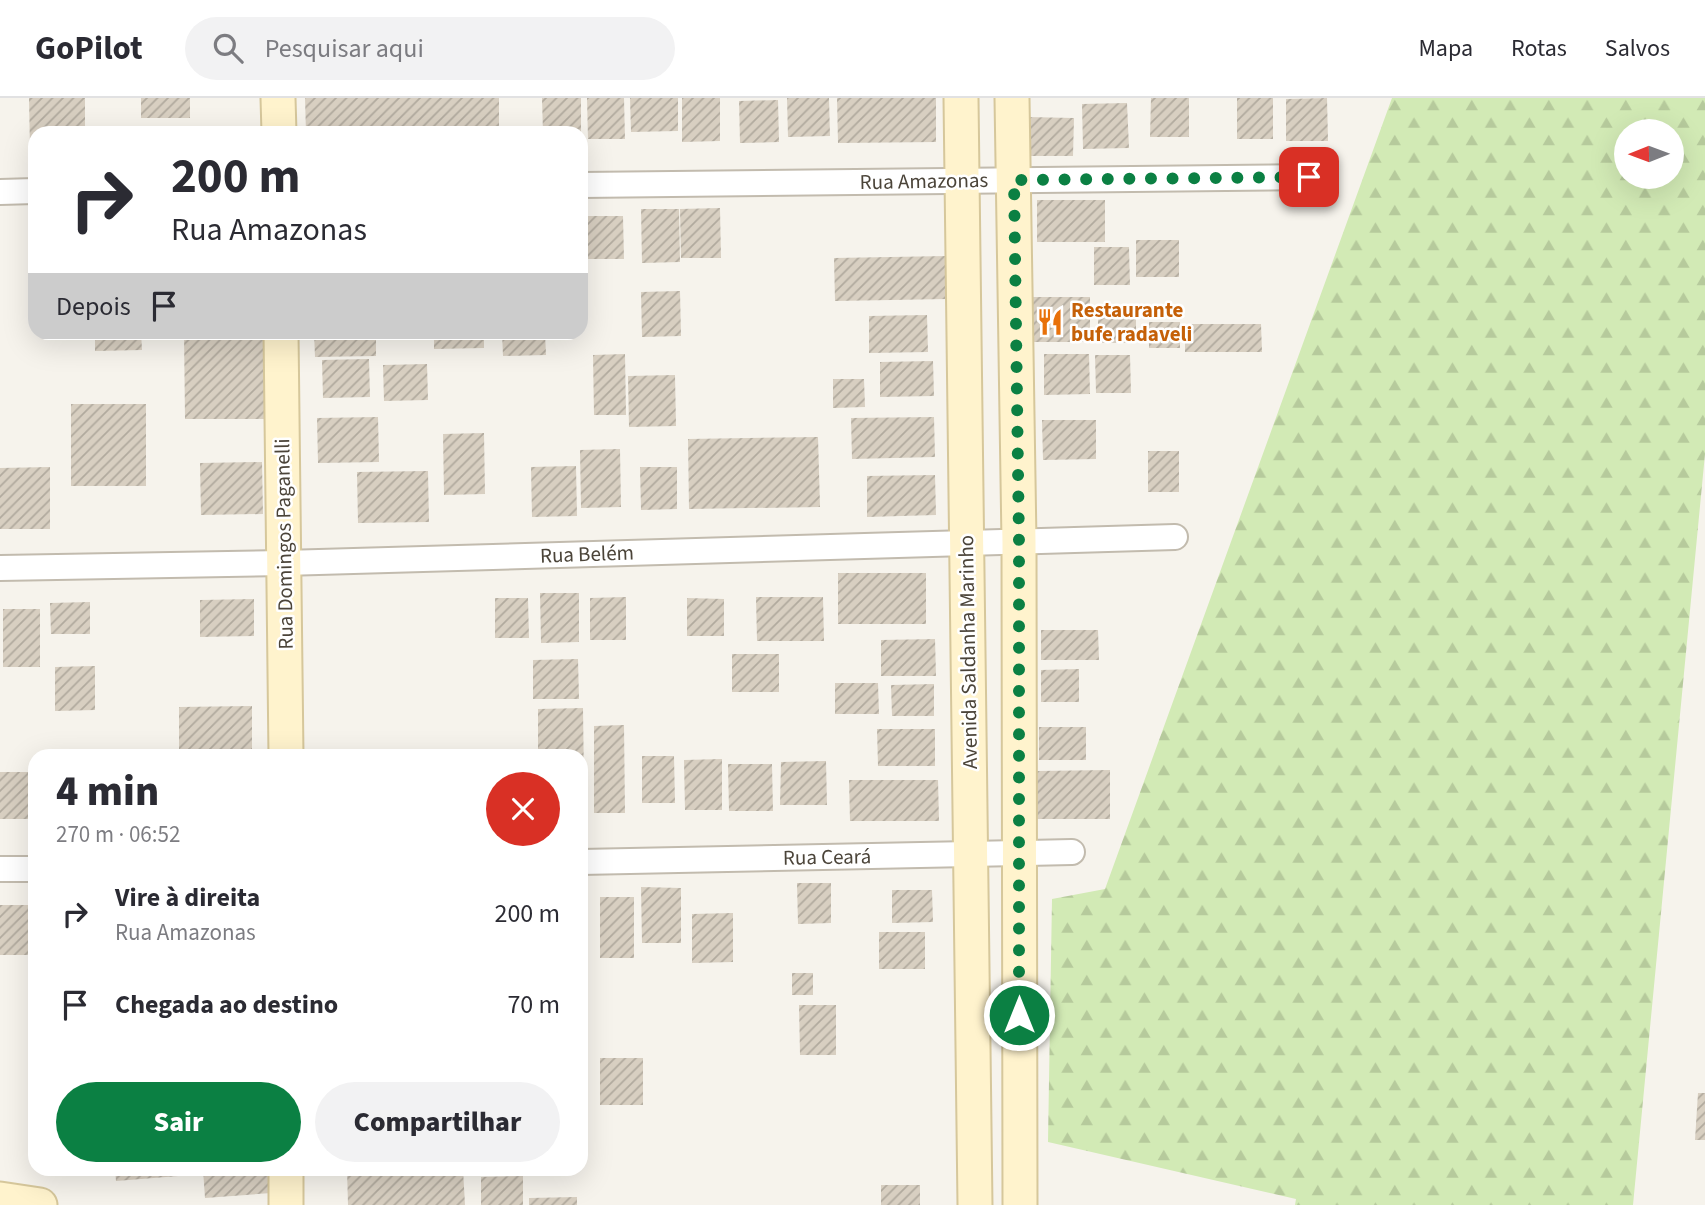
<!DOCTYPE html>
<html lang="pt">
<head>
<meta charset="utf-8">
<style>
	:root { --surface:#fff; --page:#f2f2f3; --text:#2b2b33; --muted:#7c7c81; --line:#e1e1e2; --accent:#0b8043 }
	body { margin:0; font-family:"Source Sans 3",sans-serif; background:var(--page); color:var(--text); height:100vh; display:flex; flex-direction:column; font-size:26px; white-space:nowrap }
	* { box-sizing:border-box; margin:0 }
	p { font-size:23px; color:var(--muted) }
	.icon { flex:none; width:38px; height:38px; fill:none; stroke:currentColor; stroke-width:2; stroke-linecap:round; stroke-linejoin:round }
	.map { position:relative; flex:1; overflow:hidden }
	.sheet { position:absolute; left:28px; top:651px; width:560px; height:427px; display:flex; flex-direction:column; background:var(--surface); border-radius:21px; box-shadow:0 7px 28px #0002 }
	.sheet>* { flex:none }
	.hud { position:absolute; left:28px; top:28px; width:560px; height:214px; border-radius:21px; box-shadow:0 7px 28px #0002; background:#fff; color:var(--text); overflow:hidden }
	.needle { width:46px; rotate:269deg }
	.controls { position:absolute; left:1614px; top:21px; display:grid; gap:14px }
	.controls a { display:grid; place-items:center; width:70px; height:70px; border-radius:50%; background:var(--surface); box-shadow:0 7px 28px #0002; font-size:35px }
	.pin { position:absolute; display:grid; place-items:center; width:60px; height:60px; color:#fff; margin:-30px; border-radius:14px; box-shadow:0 4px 10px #0006 }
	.me { position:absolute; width:77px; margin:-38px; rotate:0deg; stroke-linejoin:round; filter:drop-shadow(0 0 5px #0008) }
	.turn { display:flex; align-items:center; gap:24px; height:147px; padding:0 28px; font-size:32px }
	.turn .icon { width:91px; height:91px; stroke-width:2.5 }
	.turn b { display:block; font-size:49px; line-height:60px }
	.then { display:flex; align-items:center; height:66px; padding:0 28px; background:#0003; gap:14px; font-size:26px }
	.round { display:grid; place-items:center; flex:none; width:74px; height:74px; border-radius:37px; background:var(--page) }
	.summary { display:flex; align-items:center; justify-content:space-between; height:119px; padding:0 28px }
	h1 { font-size:42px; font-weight:800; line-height:52px }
	.cta { display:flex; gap:14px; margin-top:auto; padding:14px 28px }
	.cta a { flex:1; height:80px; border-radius:42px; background:var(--accent); color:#fff; font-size:28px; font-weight:800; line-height:80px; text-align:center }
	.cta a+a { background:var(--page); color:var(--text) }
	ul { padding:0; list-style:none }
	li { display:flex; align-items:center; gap:21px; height:91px; padding:0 28px }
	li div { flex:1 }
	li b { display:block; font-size:26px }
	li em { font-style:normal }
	header { display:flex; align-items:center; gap:42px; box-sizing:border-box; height:98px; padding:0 35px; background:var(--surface); border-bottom:2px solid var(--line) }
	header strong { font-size:33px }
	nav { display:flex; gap:38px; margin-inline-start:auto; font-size:24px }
	.search { width:490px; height:63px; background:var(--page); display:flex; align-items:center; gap:18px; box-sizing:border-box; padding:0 24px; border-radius:38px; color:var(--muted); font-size:26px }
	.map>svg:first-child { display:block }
	.forest { fill:url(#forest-firs); fill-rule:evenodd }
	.building { fill:url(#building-hatch) }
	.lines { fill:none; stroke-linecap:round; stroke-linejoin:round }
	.street-casing { stroke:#c2bbae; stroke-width:28 }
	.secondary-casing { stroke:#d6c79b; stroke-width:37 }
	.street { stroke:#fff; stroke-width:24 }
	.secondary { stroke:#fff3cd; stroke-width:33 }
	.route { stroke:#0b8043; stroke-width:12; stroke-dasharray:0 21.6 }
	.labels { text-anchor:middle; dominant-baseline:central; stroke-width:5; stroke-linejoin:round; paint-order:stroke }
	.street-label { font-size:21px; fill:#4b4439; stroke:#fff }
	.food-label { font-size:21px; font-weight:bold; fill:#c56008; stroke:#fff; text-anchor:start }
</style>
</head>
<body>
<header>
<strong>GoPilot</strong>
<div class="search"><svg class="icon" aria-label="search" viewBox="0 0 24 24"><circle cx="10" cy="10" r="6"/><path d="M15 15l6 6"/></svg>Pesquisar aqui</div>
<nav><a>Mapa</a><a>Rotas</a><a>Salvos</a></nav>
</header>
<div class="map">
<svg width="1705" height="1107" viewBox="0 0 1705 1107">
	<defs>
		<pattern id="forest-firs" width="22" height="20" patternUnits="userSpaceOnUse" patternTransform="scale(1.75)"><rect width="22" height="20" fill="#d2eab5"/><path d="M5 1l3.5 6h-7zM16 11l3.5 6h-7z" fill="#b6ca9c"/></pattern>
		<pattern id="building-hatch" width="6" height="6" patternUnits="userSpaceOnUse" patternTransform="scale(1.75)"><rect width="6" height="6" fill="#d8cfc1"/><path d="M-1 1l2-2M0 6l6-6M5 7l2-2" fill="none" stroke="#b1aa9e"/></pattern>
	</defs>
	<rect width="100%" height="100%" fill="#f6f3ec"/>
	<path class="forest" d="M1392,0H1705V356L1633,1107H1295L1296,1101L1048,1044L1052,801L1105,791ZM1626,33H1671V79H1626Z"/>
	<path class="building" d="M29,0H85V35H35V53H30Z
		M141,0H190V20H141Z
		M305,0H499V35H306Z
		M542,0H581V35H543Z
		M587,0H624L625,41H588Z
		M630,0H678V33L631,34Z
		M682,0H720V43L682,44Z
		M787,0H829L830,38L788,39Z
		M837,0H936V44L838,45Z
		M1151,0H1189V39H1150Z
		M1237,0H1273V41H1237Z
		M1327,0L1328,43H1286V1Z
		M778,2L779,44L740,45L739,3Z
		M1127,5L1129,50L1083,51L1082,6Z
		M1027,19L1074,20L1073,58H1026Z
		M1037,102H1105V144H1037Z
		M720,110L721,160H681L680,111Z
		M641,111H679L680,164L642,165Z
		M587,118H623L624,161H588Z
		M1136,142H1179V179H1136Z
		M1094,149H1129L1130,187H1094Z
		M947,158L948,201L835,203L834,160Z
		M680,193L681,238L642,239L641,194Z
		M1028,199H1090V244H1029Z
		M1098,207H1136V245H1098Z
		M927,217L928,254L869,255V218Z
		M1149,224H1180V250H1149Z
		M1185,226H1261L1262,254H1185Z
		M95,234H141L142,252L95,253Z
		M314,234H376V258L315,259Z
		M434,234H484V250L434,251Z
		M502,234H545L546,257L503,258Z
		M184,235H268L269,321H185Z
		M625,256L626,317H594L593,257Z
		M1044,256H1089L1090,296L1044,297Z
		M1095,257H1130L1131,295H1096Z
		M369,261L370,299L323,300L322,262Z
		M933,263L934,298L880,299V264Z
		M427,266L428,302L384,303L383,267Z
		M675,277L676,328L629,329L628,278Z
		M833,281H864L865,309L833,310Z
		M71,306H146V388H71Z
		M378,319L379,364L318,365L317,320Z
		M934,319L935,359L852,361L851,320Z
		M1042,322H1096V361L1043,362Z
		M484,335L485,396L444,397L443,336Z
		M818,339L820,409L689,411L688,341Z
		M620,351L621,409L581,410L580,352Z
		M1148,353H1179V394H1148Z
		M262,364L263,416L201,417L200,365Z
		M576,368L577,418L532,419L531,369Z
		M50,369V431H0V370Z
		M640,369H677V411L641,412Z
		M428,373L429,424L358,425L357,374Z
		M935,377L936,417L867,419V378Z
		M838,475H926V526H838Z
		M540,495H579V544L541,545Z
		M626,499V542H590V500Z
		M756,499H823L824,543H757Z
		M495,500H528L529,540H495Z
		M687,500L724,501V538H687Z
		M254,501V538L200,539V502Z
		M90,504V536H51L50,505Z
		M3,511H40V569H3Z
		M1041,532H1098L1099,562H1041Z
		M935,541L936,578H881V542Z
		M732,556H779V594H732Z
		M578,561L579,601H533V562Z
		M95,568V612L55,613V569Z
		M1079,571V604H1041V572Z
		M835,585H878L879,616H835Z
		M934,586V618H892L891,587Z
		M252,608V658H179V609Z
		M583,610L584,686H581V658H538V611Z
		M624,627L625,715H594V628Z
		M1039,629H1086V662H1039Z
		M877,631H935V668H878Z
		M642,658H674L675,705H642Z
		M722,661V712H685L684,662Z
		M826,663L827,707H780L781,664Z
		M728,666H772L773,713H729Z
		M1110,672V721H1037V673Z
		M0,674H35V721H0Z
		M849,682H938L939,723H850Z
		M797,785H831V825L798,826Z
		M641,789L681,790V845H642Z
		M892,792H932L933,824L892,825Z
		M600,799H634V860H600Z
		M581,803H586V852H581Z
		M0,807H35V857H0Z
		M733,815V864L692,865V816Z
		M879,834H925V871H879Z
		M792,875H813V897H792Z
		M799,907H836V957H800Z
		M600,960H643V1007H600Z
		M1698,995H1705V1042H1695Z
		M115,1071H190L191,1077L116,1083Z
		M203,1071H270L271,1095L205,1100Z
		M347,1071H463L465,1107H348Z
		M523,1078V1107H481V1079Z
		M881,1087H920V1107H881Z
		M577,1099V1107H529V1100Z"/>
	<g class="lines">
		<defs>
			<path id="street" d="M581,87L1309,79
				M0,94L35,93
				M0,470L284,465L1175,439
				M581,764L1072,754
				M0,771H35"/>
			<path id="secondary" d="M278,0L279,35
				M961,0L975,1107
				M1012,0L1019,444L1020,1107
				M281,234L286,658
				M0,1101L40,1107
				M286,1107V1071"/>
		</defs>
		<use href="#street" class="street-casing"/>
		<use href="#secondary" class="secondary-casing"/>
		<use href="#street" class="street"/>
		<use href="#secondary" class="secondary"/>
	</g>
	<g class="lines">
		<path class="route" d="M1019,917V444L1014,82L1309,79"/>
	</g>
	<defs>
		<symbol id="restaurant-bare" viewBox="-9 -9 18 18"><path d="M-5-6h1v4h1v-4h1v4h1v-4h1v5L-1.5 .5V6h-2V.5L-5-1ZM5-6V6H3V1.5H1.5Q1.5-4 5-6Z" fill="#e8710a" stroke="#fff" stroke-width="2.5" paint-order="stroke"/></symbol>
	</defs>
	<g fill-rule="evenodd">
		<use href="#restaurant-bare" x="1031" y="205" width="38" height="38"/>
	</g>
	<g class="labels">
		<g class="street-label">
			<text transform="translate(924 83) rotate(-1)">Rua Amazonas</text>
			<text transform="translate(284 446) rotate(-91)">Rua Domingos Paganelli</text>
			<text transform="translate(587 456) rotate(-2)">Rua Belém</text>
			<text transform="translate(968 554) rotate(-91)">Avenida Saldanha Marinho</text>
			<text transform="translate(827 759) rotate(-1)">Rua Ceará</text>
		</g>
		<g class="food-label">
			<text x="1071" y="212">Restaurante<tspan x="1071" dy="24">bufe radaveli</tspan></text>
		</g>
	</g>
</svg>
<div class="controls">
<a><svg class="needle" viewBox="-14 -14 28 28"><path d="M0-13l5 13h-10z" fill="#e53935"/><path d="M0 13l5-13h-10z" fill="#7c7c81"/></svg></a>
</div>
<div class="pin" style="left:1309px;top:79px;background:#d93025"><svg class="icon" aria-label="arrive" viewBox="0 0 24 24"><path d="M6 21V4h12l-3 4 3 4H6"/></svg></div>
<svg class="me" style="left:1019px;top:917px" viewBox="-20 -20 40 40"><circle r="17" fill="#0b8043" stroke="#fff" stroke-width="3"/><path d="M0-11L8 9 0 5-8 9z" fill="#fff"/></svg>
<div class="hud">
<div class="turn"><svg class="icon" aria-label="right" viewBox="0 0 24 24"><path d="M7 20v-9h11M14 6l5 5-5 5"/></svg><div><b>200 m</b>Rua Amazonas</div></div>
<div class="then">Depois<svg class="icon" aria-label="arrive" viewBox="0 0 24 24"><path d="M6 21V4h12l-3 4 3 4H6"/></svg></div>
</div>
<section class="sheet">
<div class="summary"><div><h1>4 min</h1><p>270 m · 06:52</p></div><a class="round" style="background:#d93025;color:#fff"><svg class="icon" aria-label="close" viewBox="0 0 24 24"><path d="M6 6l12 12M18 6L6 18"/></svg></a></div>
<ul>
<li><svg class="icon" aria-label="right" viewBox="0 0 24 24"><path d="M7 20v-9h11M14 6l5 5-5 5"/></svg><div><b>Vire à direita</b><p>Rua Amazonas</p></div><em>200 m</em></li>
<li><svg class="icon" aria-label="arrive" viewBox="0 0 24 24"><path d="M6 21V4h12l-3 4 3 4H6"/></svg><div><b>Chegada ao destino</b></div><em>70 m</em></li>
</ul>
<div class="cta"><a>Sair</a><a>Compartilhar</a></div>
</section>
</div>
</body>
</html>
